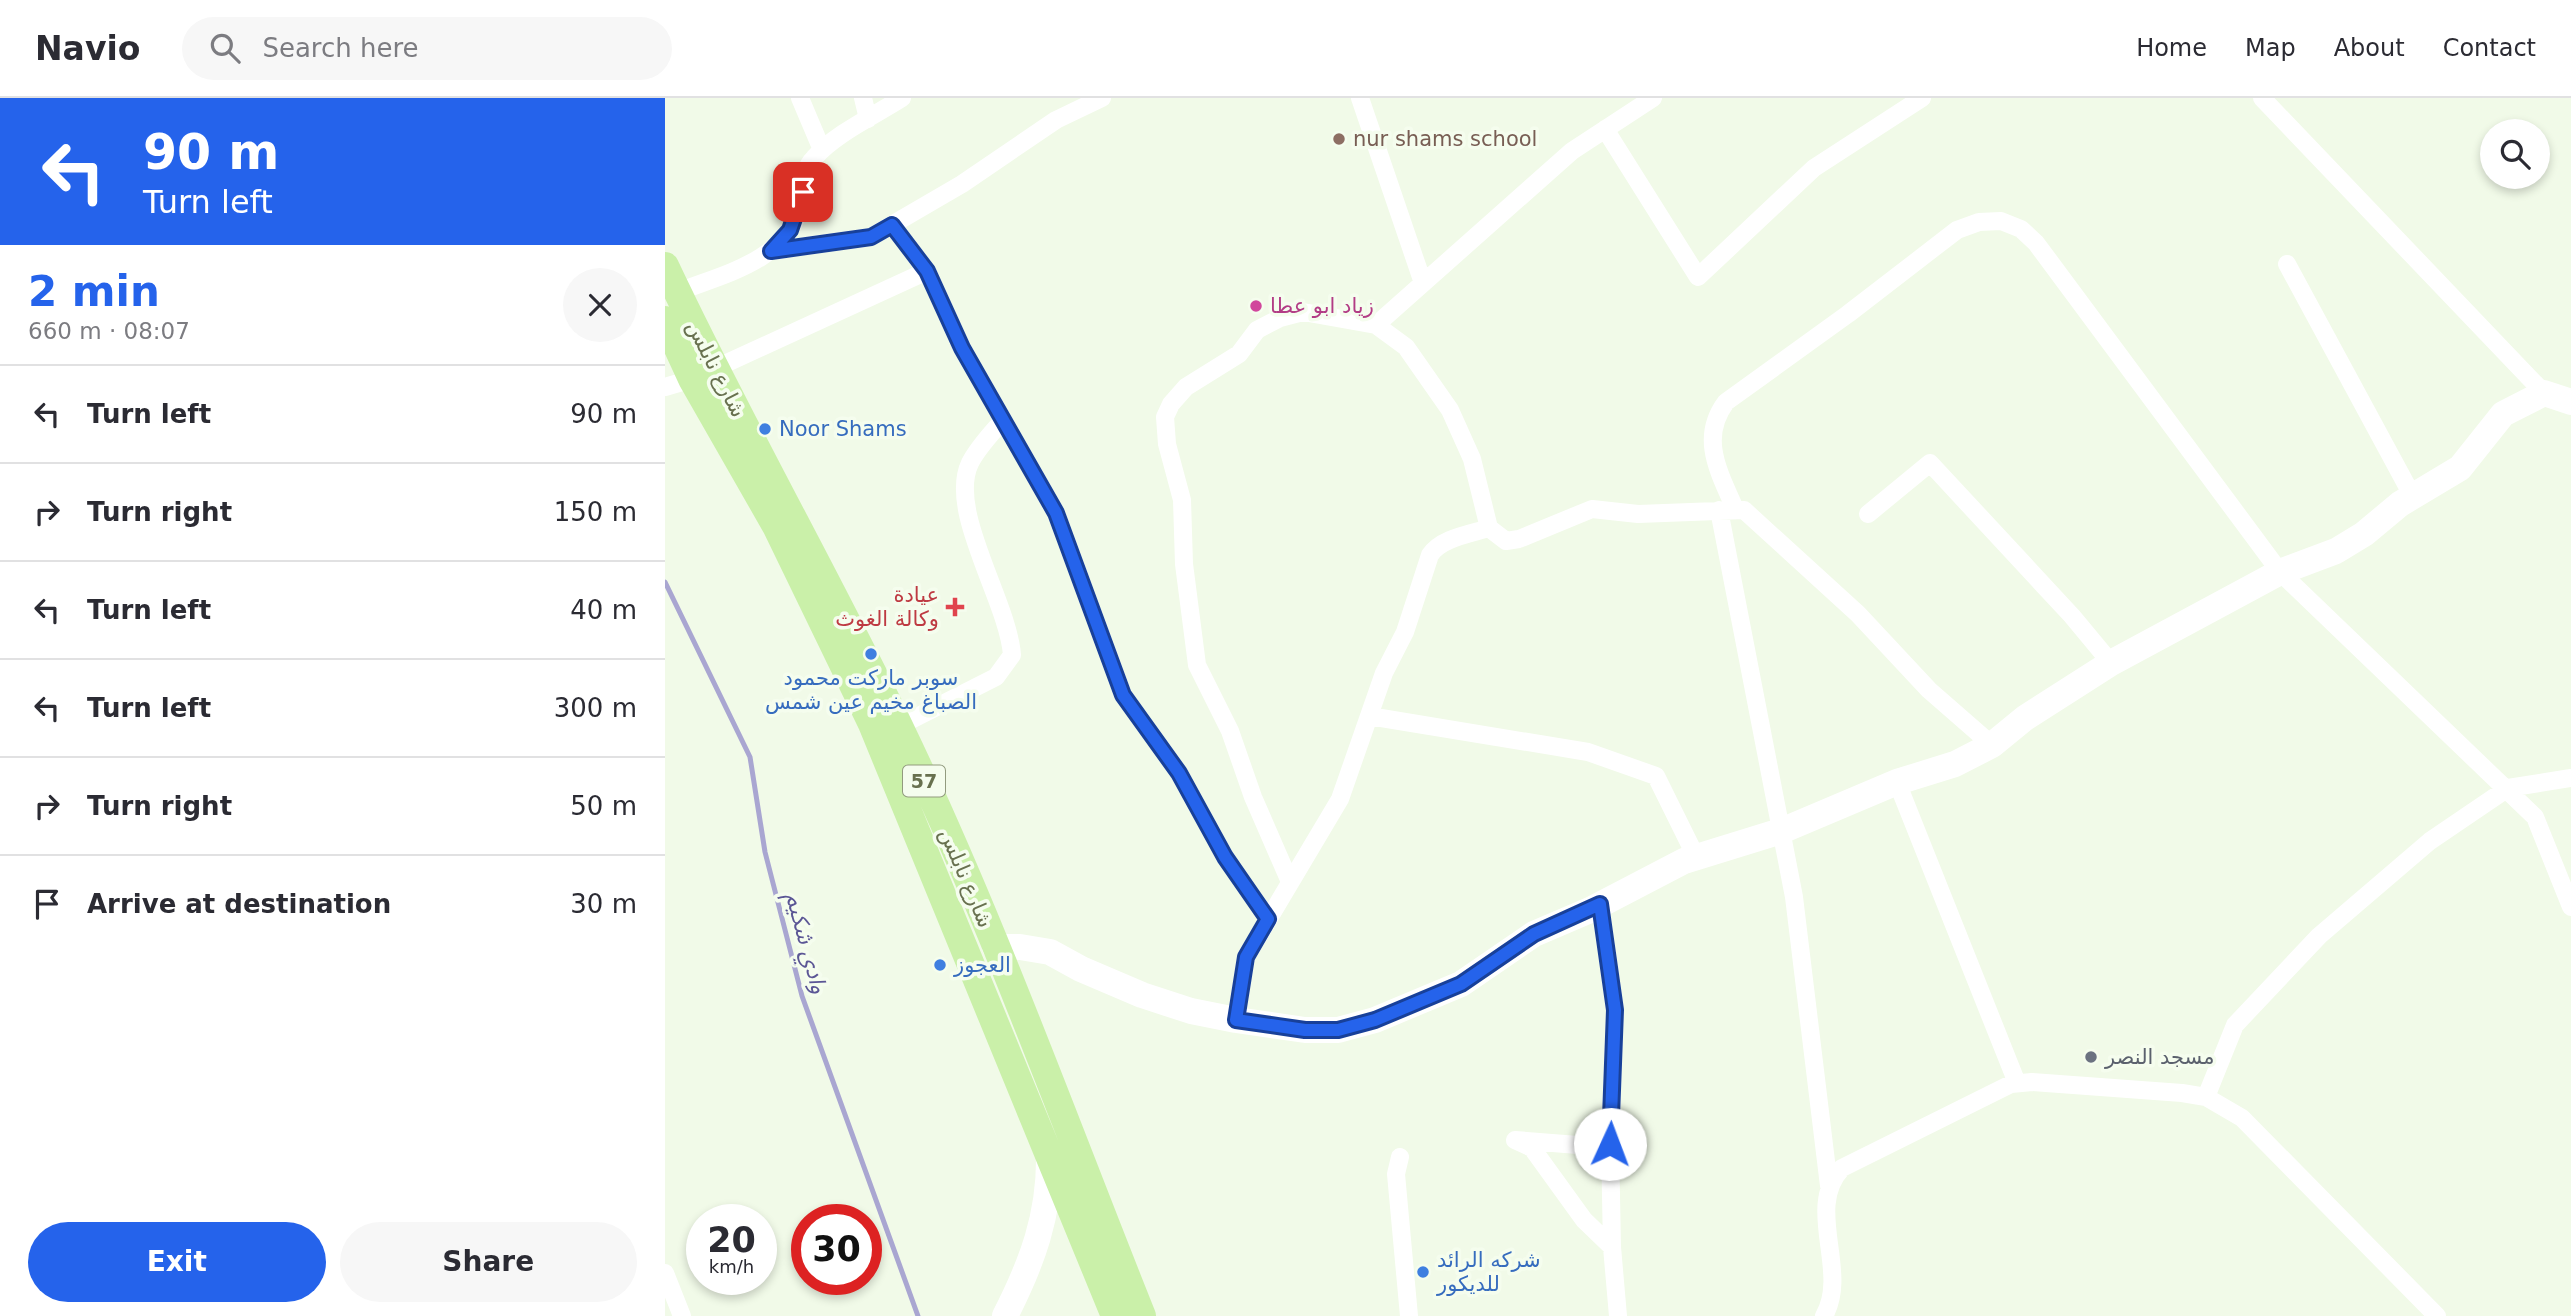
<!DOCTYPE html>
<html lang="en">
<head>
<meta charset="utf-8">
<style>
	:root { --surface:#fff; --page:#f7f7f7; --text:#2b2b33; --muted:#7c7c81; --line:#e1e1e2; --accent:#2563eb }
	body { margin:0; font-family:"DejaVu Sans","Noto Sans Arabic",sans-serif; background:var(--page); color:var(--text); height:100vh; display:flex; flex-direction:column; font-size:26px; white-space:nowrap }
	* { box-sizing:border-box; margin:0 }
	p { font-size:23px; color:var(--muted) }
	.icon { flex:none; width:38px; height:38px; fill:none; stroke:currentColor; stroke-width:2; stroke-linecap:round; stroke-linejoin:round }
	.map { position:relative; flex:1; overflow:hidden }
	.side { display:flex; flex-direction:column; background:var(--surface); width:665px }
	.side>* { flex:none }
	.banner { background:#2563eb; color:#fff; overflow:hidden }
	.tools { position:absolute; left:1815px; top:21px; display:grid; gap:14px }
	.tools a { display:grid; place-items:center; width:70px; height:70px; border-radius:50%; background:var(--surface); box-shadow:0 4px 10px #0003; font-size:35px }
	.speed { position:absolute; left:21px; top:1106px; display:flex; gap:14px; font-size:35px; font-weight:700; text-align:center }
	.speed>* { display:grid; place-content:center; width:91px; height:91px; border-radius:50%; background:var(--surface); box-shadow:0 4px 10px #0003; line-height:1 }
	.speed small { font-size:18px; font-weight:400 }
	.speed .limit { border:10px solid #d22; background:#fff; color:#111 }
	.pin { position:absolute; display:grid; place-items:center; width:60px; height:60px; color:#fff; margin:-30px; border-radius:14px; box-shadow:0 4px 10px #0006 }
	.me { position:absolute; width:77px; margin:-38px; rotate:2deg; stroke-linejoin:round; filter:drop-shadow(0 0 5px #0008) }
	.turn { display:flex; align-items:center; gap:24px; height:147px; padding:0 28px; font-size:32px }
	.turn .icon { width:91px; height:91px; stroke-width:2.5 }
	.turn b { display:block; font-size:49px; line-height:60px }
	.round { display:grid; place-items:center; flex:none; width:74px; height:74px; border-radius:37px; background:var(--page) }
	.head { display:flex; align-items:center; justify-content:space-between; height:119px; padding:0 28px }
	h1 { font-size:42px; font-weight:600; line-height:52px; color:var(--accent) }
	.action { display:flex; gap:14px; margin-top:auto; padding:14px 28px }
	.action a { flex:1; height:80px; border-radius:42px; background:var(--accent); color:#fff; font-size:28px; font-weight:600; line-height:80px; text-align:center }
	.action a+a { background:var(--page); color:var(--text) }
	ul { padding:0; list-style:none }
	li { display:flex; align-items:center; gap:21px; height:98px; padding:0 28px; border-top:2px solid var(--line) }
	li div { flex:1 }
	li b { display:block; font-size:26px }
	li em { font-style:normal }
	header { display:flex; align-items:center; gap:42px; box-sizing:border-box; height:98px; padding:0 35px; background:var(--surface); border-bottom:2px solid var(--line) }
	header strong { font-size:33px }
	nav { display:flex; gap:38px; margin-inline-start:auto; font-size:24px }
	.search { width:490px; height:63px; background:var(--page); display:flex; align-items:center; gap:18px; box-sizing:border-box; padding:0 24px; border-radius:38px; color:var(--muted); font-size:26px }
	main { display:flex; flex:1; min-height:0 }
	.map>svg:first-child { display:block }
	.lines { fill:none; stroke-linecap:round; stroke-linejoin:round }
	.stream { stroke:#a9a6d1; stroke-width:5 }
	.street { stroke:#fff; stroke-width:18 }
	.secondary { stroke:#fff; stroke-width:26 }
	.primary { stroke:#caf0a9; stroke-width:28 }
	.route-casing { stroke:#184099; stroke-width:18 }
	.route { stroke:#2563eb; stroke-width:12 }
	.education-dot { fill:#8d6e63; stroke:#f5fdee; stroke-width:2.5 }
	.hotel-dot { fill:#d1479c; stroke:#f5fdee; stroke-width:2.5 }
	.shop-dot { fill:#3f7fe0; stroke:#f5fdee; stroke-width:2.5 }
	.health-dot { fill:#e0444e; stroke:#f5fdee; stroke-width:2.5 }
	.worship-dot { fill:#6b7280; stroke:#f5fdee; stroke-width:2.5 }
	.labels { text-anchor:middle; dominant-baseline:central; stroke-width:7; stroke-linejoin:round; paint-order:stroke }
	.shield { fill:#f5fdee; stroke:#929b7f; stroke-width:2 }
	.shield-label { font-size:19px; font-weight:bold; fill:#68714f }
	.education-label { font-size:21px; fill:#785e54; stroke:#f5fdee; text-anchor:start }
	.hotel-label { font-size:21px; fill:#b23c85; stroke:#f5fdee; text-anchor:start }
	.street-label { font-size:21px; fill:#68714f; stroke:#f5fdee }
	.shop-label { font-size:21px; fill:#366cbe; stroke:#f5fdee; text-anchor:start }
	.health-label { font-size:21px; fill:#be3a42; stroke:#f5fdee; text-anchor:end }
	.worship-label { font-size:21px; fill:#5b616d; stroke:#f5fdee; text-anchor:start }
	.water-label { font-size:23px; font-style:italic; fill:#5b5695; stroke:#f5fdee }
</style>
</head>
<body>
<header>
<strong>Navio</strong>
<div class="search"><svg class="icon" aria-label="search" viewBox="0 0 24 24"><circle cx="10" cy="10" r="6"/><path d="M15 15l6 6"/></svg>Search here</div>
<nav><a>Home</a><a>Map</a><a>About</a><a>Contact</a></nav>
</header>
<main>
<section class="side">
<div class="banner">
<div class="turn"><svg class="icon" aria-label="left" viewBox="0 0 24 24"><path d="M17 20v-9H6M10 6l-5 5 5 5"/></svg><div><b>90 m</b>Turn left</div></div>
</div>
<div class="head"><div><h1>2 min</h1><p>660 m · 08:07</p></div><a class="round"><svg class="icon" aria-label="close" viewBox="0 0 24 24"><path d="M6 6l12 12M18 6L6 18"/></svg></a></div>
<ul>
<li><svg class="icon" aria-label="left" viewBox="0 0 24 24"><path d="M17 20v-9H6M10 6l-5 5 5 5"/></svg><div><b>Turn left</b></div><em>90 m</em></li>
<li><svg class="icon" aria-label="right" viewBox="0 0 24 24"><path d="M7 20v-9h11M14 6l5 5-5 5"/></svg><div><b>Turn right</b></div><em>150 m</em></li>
<li><svg class="icon" aria-label="left" viewBox="0 0 24 24"><path d="M17 20v-9H6M10 6l-5 5 5 5"/></svg><div><b>Turn left</b></div><em>40 m</em></li>
<li><svg class="icon" aria-label="left" viewBox="0 0 24 24"><path d="M17 20v-9H6M10 6l-5 5 5 5"/></svg><div><b>Turn left</b></div><em>300 m</em></li>
<li><svg class="icon" aria-label="right" viewBox="0 0 24 24"><path d="M7 20v-9h11M14 6l5 5-5 5"/></svg><div><b>Turn right</b></div><em>50 m</em></li>
<li><svg class="icon" aria-label="arrive" viewBox="0 0 24 24"><path d="M6 21V4h12l-3 4 3 4H6"/></svg><div><b>Arrive at destination</b></div><em>30 m</em></li>
</ul>
<div class="action"><a>Exit</a><a>Share</a></div>
</section>
<div class="map">
<svg width="1906" height="1218" viewBox="0 0 1906 1218">
	<rect width="100%" height="100%" fill="#f1fae8"/>
	<g class="lines">
		<path class="stream" d="M0,484L85,659L100,754L137,898L253,1218"/>
		<path class="street" d="M135,0L157,52
			M198,0L203,21
			M695,0L758,185
			M1597,0L1879,295
			M940,31L1033,179L1149,70L1257,0
			M227,127L262,173L297,250L391,415L458,597L514,675L560,759L603,821
			M106,153L206,139L297,86L391,22L437,0
			M1622,166L1748,399
			M13,194C58,176 119,164 135,110C140,93 135,74 149,60C171,35 209,18 237,0
			M711,227L907,53L988,0
			M0,289L27,281L262,173
			M1070,411C1054,374 1034,340 1061,304L1183,216L1292,132L1314,124L1336,123L1356,131L1371,145L1615,474L1870,719L1906,809
			M1054,412L1129,799L1164,1088
			M1203,416L1265,365L1407,518L1446,565
			M824,430L841,443L854,441L927,411L973,416L1079,412L1193,516L1264,592L1327,647
			M704,618L923,654L991,678L1031,759
			M234,628L331,579L347,557C343,503 282,413 305,365C313,349 326,336 338,322
			M1232,684L1352,985
			M935,806L950,912L945,1046L947,1149L953,1218
			M571,922L581,859L675,701L719,575L740,534L765,457C776,440 805,436 824,430L807,361L785,312L741,249L711,227L638,214L615,220L592,232L574,256L521,289L506,306L500,319L502,346L517,402L519,466L532,567L565,633L588,699L625,784
			M1541,999L1577,1020L1772,1218
			M945,1046L925,1048L850,1042L867,1050L919,1122L947,1149
			M735,1059L731,1076L744,1218
			M0,1175L17,1218
			M1159,1218C1185,1173 1139,1110 1177,1070L1346,986L1367,984L1517,995L1541,999L1570,927L1654,838L1765,743L1843,690L1906,680"/>
		<path class="secondary" d="M330,849H355L385,854L416,871L477,897L526,913L571,922L640,932H673L710,922L796,886L869,836L925,812L1019,763L1116,733L1232,684L1290,666L1327,647L1360,620L1446,565L1615,474L1671,453L1699,436L1735,406L1795,370L1838,316L1879,295L1906,304
			M340,1218C367,1165 385,1117 384,1057"/>
		<path class="primary" d="M0,168C73,323 159,473 234,628C326,819 398,1021 477,1218
			M0,222L27,281L111,428L207,626L450,1218"/>
	</g>
	<g class="lines">
		<defs>
			<path id="route" d="M138,94L125,132L106,153L206,139L227,127L262,173L297,250L391,415L458,597L514,675L560,759L603,821L581,859L571,922L640,932H673L710,922L796,886L869,836L935,806L950,912L945,1046"/>
		</defs>
		<use href="#route" class="route-casing"/>
		<use href="#route" class="route"/>
	</g>
	<circle class="education-dot" cx="674" cy="41" r="7"/>
	<circle class="hotel-dot" cx="591" cy="208" r="7"/>
	<g class="shop-dot">
		<circle cx="100" cy="331" r="7"/>
		<circle cx="206" cy="556" r="7"/>
		<circle cx="275" cy="867" r="7"/>
		<circle cx="758" cy="1174" r="7"/>
	</g>
	<path class="health-dot" d="M286.5 498.5h7v7h7v7h-7v7h-7v-7h-7v-7h7z"/>
	<circle class="worship-dot" cx="1426" cy="959" r="7"/>
	<g class="labels">
		<rect class="shield" x="238" y="667.5" width="42" height="31" rx="5"/>
		<g class="shield-label">
			<text x="259" y="683">57</text>
		</g>
		<g class="education-label">
			<text x="688" y="41">nur shams school</text>
		</g>
		<g class="hotel-label">
			<text x="605" y="208">زياد ابو عطا</text>
		</g>
		<g class="street-label">
			<text transform="translate(51 271) rotate(63)">شارع نابلس</text>
			<text transform="translate(301 780) rotate(67)">شارع نابلس</text>
		</g>
		<g class="shop-label">
			<text x="114" y="331">Noor Shams</text>
			<text x="206" y="580" text-anchor="middle">سوبر ماركت محمود<tspan x="206" dy="24">الصباغ مخيم عين شمس</tspan></text>
			<text x="289" y="867">العجوز</text>
			<text x="772" y="1162">شركه الرائد<tspan x="772" dy="24">للديكور</tspan></text>
		</g>
		<g class="health-label">
			<text x="274" y="497">عيادة<tspan x="274" dy="24">وكالة الغوث</tspan></text>
		</g>
		<g class="worship-label">
			<text x="1440" y="959">مسجد النصر</text>
		</g>
		<g class="water-label">
			<text transform="translate(142 845) rotate(75)">وادي شكيم</text>
		</g>
	</g>
</svg>
<div class="tools">
<a><svg class="icon" aria-label="search" viewBox="0 0 24 24"><circle cx="10" cy="10" r="6"/><path d="M15 15l6 6"/></svg></a>
</div>
<div class="speed"><div>20<small>km/h</small></div><div class="limit">30</div></div>
<div class="pin" style="left:138px;top:94px;background:#d93025"><svg class="icon" aria-label="arrive" viewBox="0 0 24 24"><path d="M6 21V4h12l-3 4 3 4H6"/></svg></div>
<svg class="me" style="left:945px;top:1046px" viewBox="-20 -20 40 40"><circle r="19" fill="#fff"/><path d="M0-13L10 11 0 6-10 11z" fill="#2563eb"/></svg>
</div>
</main>
</body>
</html>
